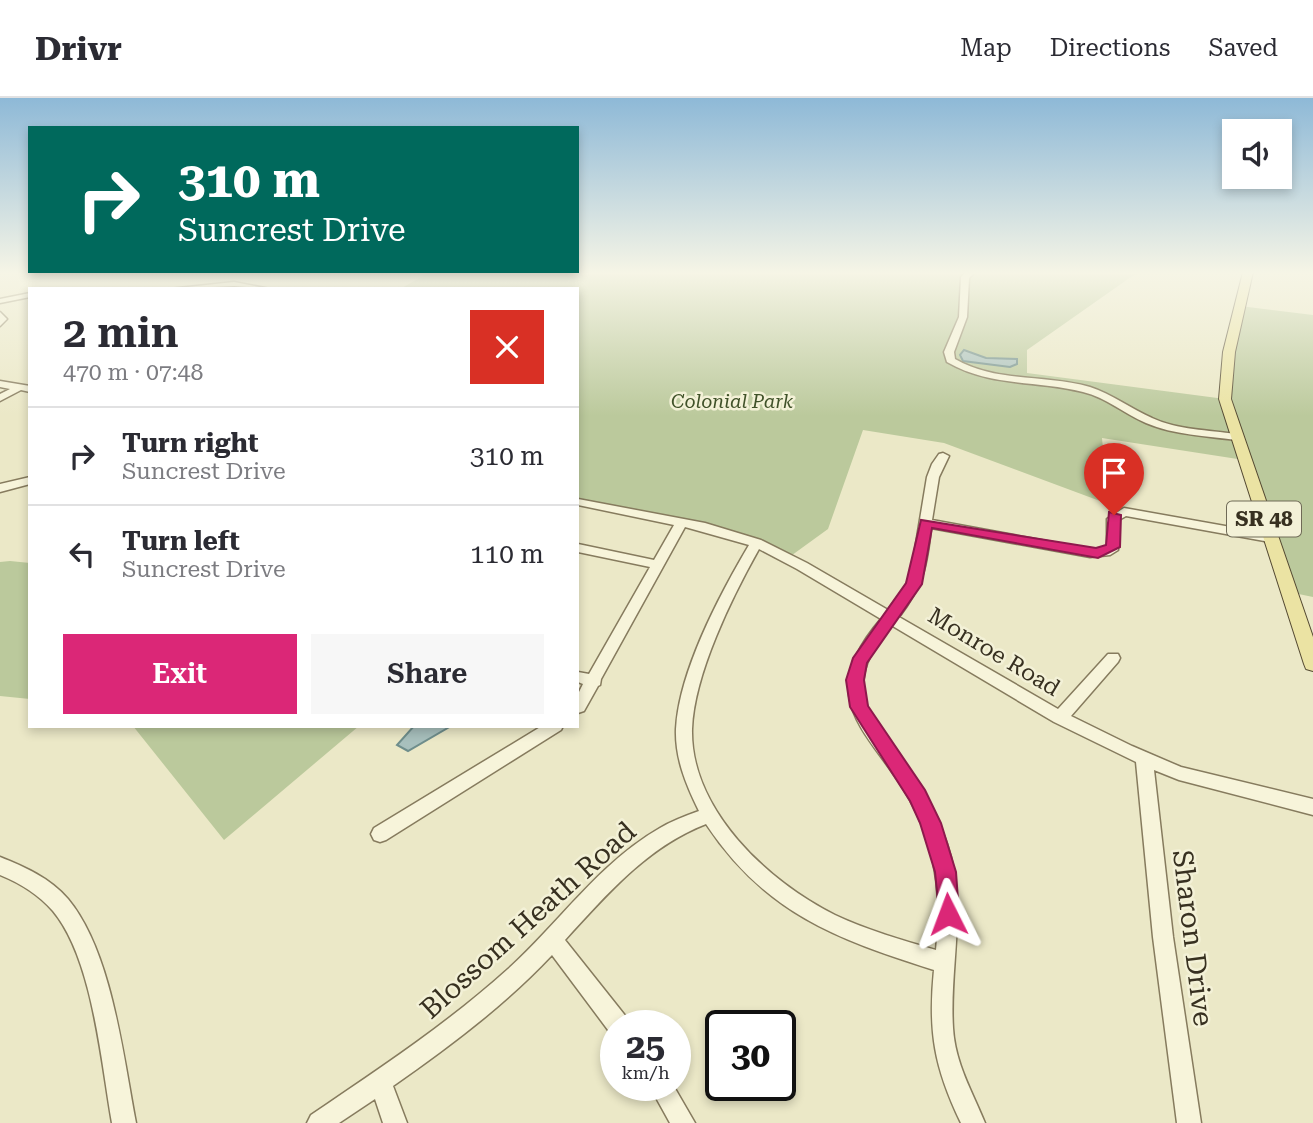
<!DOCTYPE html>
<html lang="en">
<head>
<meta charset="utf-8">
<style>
	:root { --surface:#fff; --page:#f7f7f7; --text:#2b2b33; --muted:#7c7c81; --line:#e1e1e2; --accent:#db2777 }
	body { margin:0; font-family:"Roboto Serif",serif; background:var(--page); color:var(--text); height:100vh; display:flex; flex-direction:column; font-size:26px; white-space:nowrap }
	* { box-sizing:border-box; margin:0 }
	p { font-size:23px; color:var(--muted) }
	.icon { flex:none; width:38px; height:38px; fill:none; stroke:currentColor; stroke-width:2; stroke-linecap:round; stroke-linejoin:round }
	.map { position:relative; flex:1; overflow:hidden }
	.details { position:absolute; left:28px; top:189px; width:551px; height:441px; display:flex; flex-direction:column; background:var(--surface); border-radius:0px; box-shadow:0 4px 10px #0003 }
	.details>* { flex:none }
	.top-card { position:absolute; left:28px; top:28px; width:551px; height:147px; border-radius:0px; box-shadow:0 4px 10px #0003; background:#00695c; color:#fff; overflow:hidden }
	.tools { position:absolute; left:1222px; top:21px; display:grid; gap:14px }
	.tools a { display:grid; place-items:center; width:70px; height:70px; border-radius:0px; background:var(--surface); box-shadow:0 4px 10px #0003; font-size:35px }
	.speed { position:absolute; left:600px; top:912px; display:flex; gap:14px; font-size:35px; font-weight:700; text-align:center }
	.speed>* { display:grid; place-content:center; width:91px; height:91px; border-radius:50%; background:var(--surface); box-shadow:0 4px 10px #0003; line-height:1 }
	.speed small { font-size:18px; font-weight:400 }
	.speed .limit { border:4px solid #111; border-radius:10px; background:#fff; color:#111 }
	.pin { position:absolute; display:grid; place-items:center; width:60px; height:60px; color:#fff; margin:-72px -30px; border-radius:50% 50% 50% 0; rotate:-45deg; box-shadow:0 0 7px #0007 }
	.pin .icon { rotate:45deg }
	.me { position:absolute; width:77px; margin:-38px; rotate:357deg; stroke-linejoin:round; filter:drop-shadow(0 0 5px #0008) }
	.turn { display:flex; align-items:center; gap:24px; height:147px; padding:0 35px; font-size:32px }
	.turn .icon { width:91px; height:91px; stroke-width:2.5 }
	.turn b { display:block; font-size:49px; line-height:60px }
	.round { display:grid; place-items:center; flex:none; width:74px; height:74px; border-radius:0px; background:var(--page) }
	.overview { display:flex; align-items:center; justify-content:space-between; height:119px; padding:0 35px }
	h1 { font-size:42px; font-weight:600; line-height:52px }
	.action { display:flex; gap:14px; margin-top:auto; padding:14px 35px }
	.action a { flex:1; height:80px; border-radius:0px; background:var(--accent); color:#fff; font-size:28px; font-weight:600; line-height:80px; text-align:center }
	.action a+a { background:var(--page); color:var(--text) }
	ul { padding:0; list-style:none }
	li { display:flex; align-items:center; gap:21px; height:98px; padding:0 35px; border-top:2px solid var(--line) }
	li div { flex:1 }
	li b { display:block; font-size:26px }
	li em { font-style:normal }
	header { display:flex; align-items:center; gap:42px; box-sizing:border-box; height:98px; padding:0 35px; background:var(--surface); border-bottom:2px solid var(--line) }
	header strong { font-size:33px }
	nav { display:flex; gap:38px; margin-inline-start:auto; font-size:24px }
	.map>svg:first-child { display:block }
	.green { fill:#bbc99c }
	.water { fill:#a8c0bd; stroke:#6f8e8c; stroke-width:2 }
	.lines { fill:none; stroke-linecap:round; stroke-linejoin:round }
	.minor-casing { stroke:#867b5e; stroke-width:3 }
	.major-casing { stroke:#544932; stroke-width:2 }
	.minor { fill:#f7f4da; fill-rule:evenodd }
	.major { fill:#ebe3a3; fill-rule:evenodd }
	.route { fill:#db2777; stroke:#8e194d; stroke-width:2 }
	.labels { text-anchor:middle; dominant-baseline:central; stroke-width:5; stroke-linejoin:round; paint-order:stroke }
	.far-park-label { font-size:19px; font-style:italic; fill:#405229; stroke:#f3f1d7 }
	.shield { fill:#f3f1d7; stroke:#6f6a57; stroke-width:2 }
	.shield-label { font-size:21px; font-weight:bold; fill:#373020 }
	.street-label { font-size:23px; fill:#373020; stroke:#f3f1d7 }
	.near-street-label { font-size:28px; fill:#373020; stroke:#f3f1d7 }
</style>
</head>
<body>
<header>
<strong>Drivr</strong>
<nav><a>Map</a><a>Directions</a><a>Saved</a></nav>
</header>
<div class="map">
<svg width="1313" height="1025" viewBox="0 0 1313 1025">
	<rect width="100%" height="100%" fill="#ebe8c7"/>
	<path class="green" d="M430,174H1138L1027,252V275L1225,301L1240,208L1313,217V499L1289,494L1244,362L1102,340L1108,406L944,345L863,332L828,431L788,460L705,429L578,404V191H400Z
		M10,463L30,465V601L0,598V464Z
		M133,628H359L224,742Z"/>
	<path class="water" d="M964,252L986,260L1017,261V266L1010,269L963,263L960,257Z
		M414,628H451L408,653L397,647Z"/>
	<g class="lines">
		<defs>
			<path id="minor" d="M966,174H975L969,180L967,219L954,254L955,261C997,285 1044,276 1090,289C1112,296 1131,311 1152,320C1178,332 1208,332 1236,336L1241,339L1236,342C1206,338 1174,337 1146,325C1124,316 1106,299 1083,294C1036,282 990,289 947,264L944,254L959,219L961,179Z
				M234,184L270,191L234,188L169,191Z
				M30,195V199L0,205V201Z
				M0,214L7,221L0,228Z
				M0,283L30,288V294L21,292L0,303V296L10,291L0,289Z
				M943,355L949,358L939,379L932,422L1090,451L1102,450L1107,447V421L1124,410L1270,436L1276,440L1270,444L1126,418L1119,422L1118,452L1110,457L1090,459L931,430C927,468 923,488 899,519L1058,611L1108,556H1118L1120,560L1118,564L1071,618L1132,648L1181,669L1313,701V717L1179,682L1154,672L1173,839L1201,1025H1177L1153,839L1136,664L1054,624L891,527C835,594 874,621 914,679C928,699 939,722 947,746C968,807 949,868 953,930C955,965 972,993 985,1025H961C934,969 928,933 934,872C836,841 765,815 706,726C647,749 607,796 565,842L627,920L630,928H616V938L611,936L552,857C505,907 449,949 393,988L407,1025H383L375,1001L339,1025H307L311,1017C379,971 447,926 508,871C559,825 599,765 660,730C672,723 685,718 699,713C686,687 675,660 676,631C679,574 720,496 749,447L685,429L601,581L600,587L598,588L584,613L578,615V596L583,586L578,584V574L589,576L650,469L578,454V446L654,462L674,427L578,407V401L705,425L761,442L807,465L888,512L905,489L911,476L927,379L932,366L939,356ZM759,451L797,471L881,521C805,609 882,639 917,716C938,760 941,804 936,852C902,842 867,832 835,817C768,784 690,711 692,631C694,576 732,499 759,451Z
				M30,379V386L0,394V386Z
				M542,628H563L561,632L386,742L380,744L374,742L371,736L374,730Z
				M0,759C25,769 50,780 68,801C112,854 123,958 136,1025H112C101,964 93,861 53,813C39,797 20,785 0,777Z
				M649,987H673L695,1025H670Z"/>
			<path id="major" d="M1243,174H1253L1235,254L1231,301L1313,539V573L1306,571L1304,566L1219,301L1223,254Z"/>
		</defs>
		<use href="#minor" class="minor-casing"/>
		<use href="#major" class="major-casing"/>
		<use href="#minor" class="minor"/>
		<use href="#major" class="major"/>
	</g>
	<linearGradient id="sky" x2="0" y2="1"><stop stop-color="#8eb9d7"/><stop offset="0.55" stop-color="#f6f5e6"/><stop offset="1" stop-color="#f6f5e6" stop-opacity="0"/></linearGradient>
	<rect width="1313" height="318" fill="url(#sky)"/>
	<path class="route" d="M1109,414L1121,417L1120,449L1098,460L932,430L922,486L867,565L864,582L868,608L925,692L941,725L956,774L959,816L956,823L948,827L940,823L935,774L920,725L910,703L850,609L846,582L853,560L906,485L921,422L1096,450L1106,447Z"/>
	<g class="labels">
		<g class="far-park-label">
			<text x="732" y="303">Colonial Park</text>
		</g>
		<rect class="shield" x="1227" y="403.5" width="74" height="35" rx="5"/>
		<g class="shield-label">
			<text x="1264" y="421">SR 48</text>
		</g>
		<g class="street-label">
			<text transform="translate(994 554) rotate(31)">Monroe Road</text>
		</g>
		<g class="near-street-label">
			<text transform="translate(528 822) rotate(-42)">Blossom Heath Road</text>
			<text transform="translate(1193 840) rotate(83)">Sharon Drive</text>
		</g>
	</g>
</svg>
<div class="tools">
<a><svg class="icon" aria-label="sound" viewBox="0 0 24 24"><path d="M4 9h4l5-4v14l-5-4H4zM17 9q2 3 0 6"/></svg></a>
</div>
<div class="speed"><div>25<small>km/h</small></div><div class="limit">30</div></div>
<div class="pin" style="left:1114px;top:417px;background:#d93025"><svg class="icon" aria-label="arrive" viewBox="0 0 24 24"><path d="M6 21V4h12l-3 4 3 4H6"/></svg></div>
<svg class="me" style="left:948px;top:816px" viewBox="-20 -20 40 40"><path d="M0-17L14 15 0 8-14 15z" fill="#db2777" stroke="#fff" stroke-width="4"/></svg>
<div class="top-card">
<div class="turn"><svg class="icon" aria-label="right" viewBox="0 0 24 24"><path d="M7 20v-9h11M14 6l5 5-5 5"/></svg><div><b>310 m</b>Suncrest Drive</div></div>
</div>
<section class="details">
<div class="overview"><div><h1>2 min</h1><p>470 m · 07:48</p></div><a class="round" style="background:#d93025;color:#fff"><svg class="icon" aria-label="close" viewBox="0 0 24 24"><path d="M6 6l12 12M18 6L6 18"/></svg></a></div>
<ul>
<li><svg class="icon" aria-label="right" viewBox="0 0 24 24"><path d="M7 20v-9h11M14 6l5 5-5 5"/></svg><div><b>Turn right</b><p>Suncrest Drive</p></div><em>310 m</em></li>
<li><svg class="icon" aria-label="left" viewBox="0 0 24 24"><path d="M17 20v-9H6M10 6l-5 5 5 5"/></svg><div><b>Turn left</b><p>Suncrest Drive</p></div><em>110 m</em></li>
</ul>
<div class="action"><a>Exit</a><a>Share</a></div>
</section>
</div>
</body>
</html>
